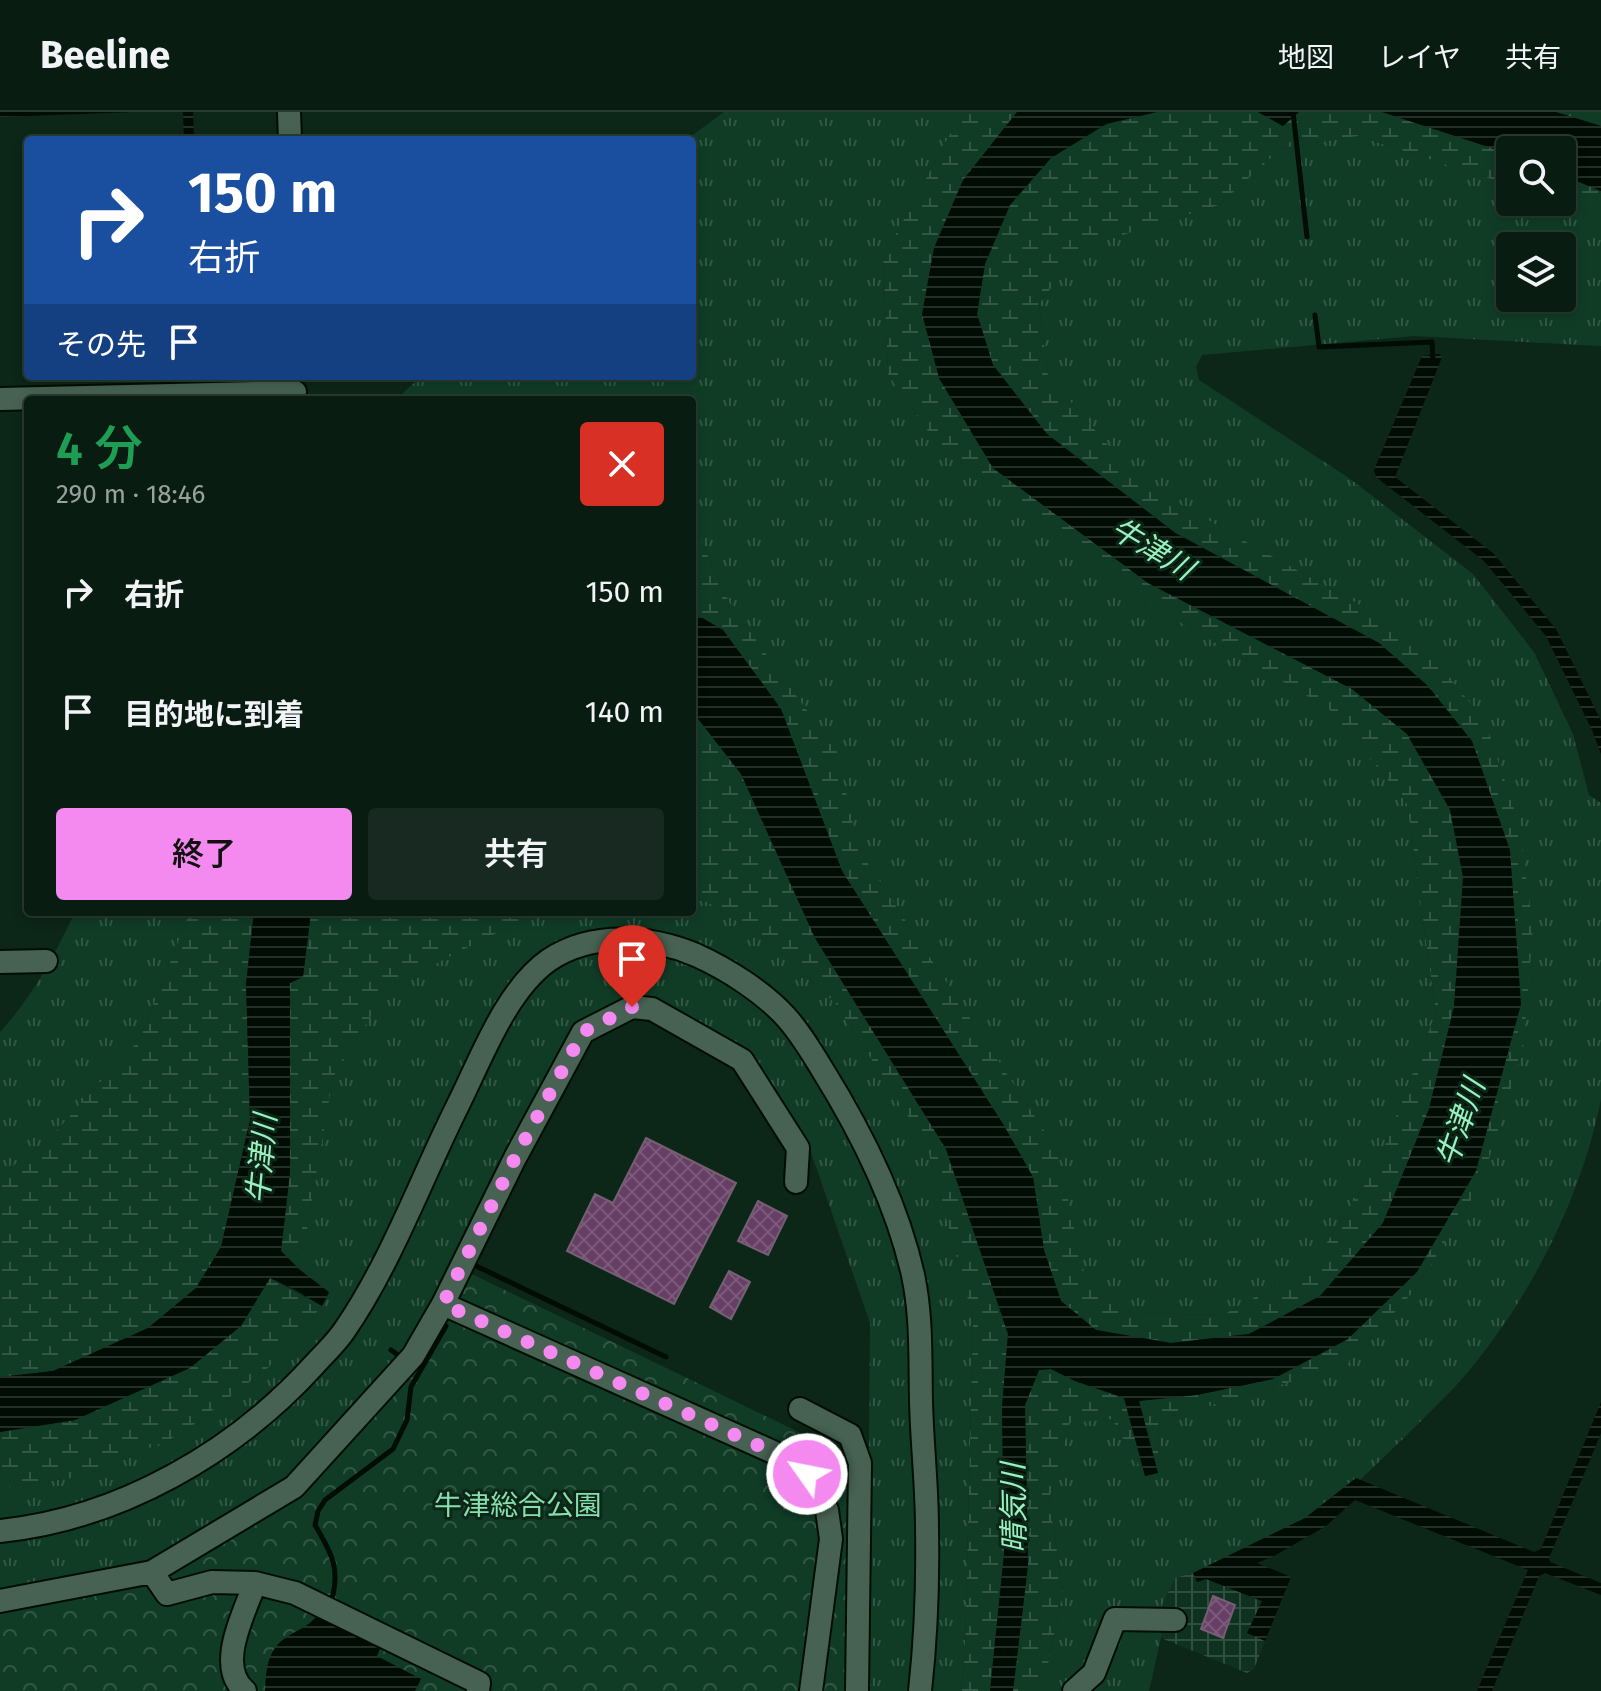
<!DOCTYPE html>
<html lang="ja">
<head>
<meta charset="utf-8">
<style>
	:root { --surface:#091c12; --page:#172920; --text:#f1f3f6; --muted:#99a19f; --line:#293a32; --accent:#f489f0 }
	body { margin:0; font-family:"Fira Sans","Noto Sans JP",sans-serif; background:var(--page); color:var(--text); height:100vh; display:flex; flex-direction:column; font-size:30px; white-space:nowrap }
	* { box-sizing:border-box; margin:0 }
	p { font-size:26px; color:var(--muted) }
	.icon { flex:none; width:44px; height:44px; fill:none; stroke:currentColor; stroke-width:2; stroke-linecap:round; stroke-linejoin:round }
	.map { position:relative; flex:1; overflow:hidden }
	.side { position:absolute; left:24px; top:284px; width:672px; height:520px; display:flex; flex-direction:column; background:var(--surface); border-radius:8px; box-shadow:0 4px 12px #0003,0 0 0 2px var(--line) }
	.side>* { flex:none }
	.banner { position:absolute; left:24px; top:24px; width:672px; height:244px; border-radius:8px; box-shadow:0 4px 12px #0003,0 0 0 2px var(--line); background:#1a4fa0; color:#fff; overflow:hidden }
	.controls { position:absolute; left:1496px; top:24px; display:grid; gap:16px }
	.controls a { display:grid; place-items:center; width:80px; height:80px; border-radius:8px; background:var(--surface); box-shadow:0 4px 12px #0003,0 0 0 2px var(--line); font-size:40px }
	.pin { position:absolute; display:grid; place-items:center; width:68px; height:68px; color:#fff; margin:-82px -34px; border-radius:50% 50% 50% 0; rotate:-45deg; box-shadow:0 0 8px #0007 }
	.pin .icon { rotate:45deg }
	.me { position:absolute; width:88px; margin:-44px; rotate:303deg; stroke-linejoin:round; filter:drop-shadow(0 0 6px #0008) }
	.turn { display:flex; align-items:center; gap:28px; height:168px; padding:0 32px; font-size:36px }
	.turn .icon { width:104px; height:104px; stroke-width:2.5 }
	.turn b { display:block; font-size:56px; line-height:68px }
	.then { display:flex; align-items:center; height:76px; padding:0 32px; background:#0003; gap:16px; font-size:30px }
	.round { display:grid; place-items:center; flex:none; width:84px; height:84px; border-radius:8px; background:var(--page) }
	.summary { display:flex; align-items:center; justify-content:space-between; height:136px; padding:0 32px }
	h1 { font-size:48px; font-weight:600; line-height:60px; color:#1e9e55 }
	.action { display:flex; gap:16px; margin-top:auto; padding:16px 32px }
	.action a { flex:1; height:92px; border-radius:8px; background:var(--accent); color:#111; font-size:32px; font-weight:600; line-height:92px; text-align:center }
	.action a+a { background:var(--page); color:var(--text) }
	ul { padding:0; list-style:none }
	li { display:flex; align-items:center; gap:24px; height:120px; padding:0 32px }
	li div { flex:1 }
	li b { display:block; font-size:30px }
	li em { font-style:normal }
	header { display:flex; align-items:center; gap:48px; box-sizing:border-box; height:112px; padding:0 40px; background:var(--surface); border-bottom:2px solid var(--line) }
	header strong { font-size:38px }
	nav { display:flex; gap:44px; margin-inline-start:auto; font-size:28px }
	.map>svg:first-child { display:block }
	.industrial { fill:url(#industrial-grid) }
	.grass { fill:url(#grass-tufts); fill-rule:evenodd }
	.forest { fill:url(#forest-crowns) }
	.wetland { fill:url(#wetland-marsh) }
	.water { fill:url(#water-rules) }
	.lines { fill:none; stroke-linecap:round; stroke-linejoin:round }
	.stream { stroke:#000c04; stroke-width:5 }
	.building { fill:url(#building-cross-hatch); stroke:#755f73; stroke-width:2 }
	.minor-casing { stroke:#000e04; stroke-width:26 }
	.minor { stroke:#476252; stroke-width:22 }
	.route { stroke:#f489f0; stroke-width:14; stroke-dasharray:0 25.2 }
	.labels { text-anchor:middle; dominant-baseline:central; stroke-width:6; stroke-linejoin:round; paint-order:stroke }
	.park-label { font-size:28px; fill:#87dfad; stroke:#0c2618 }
	.water-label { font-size:30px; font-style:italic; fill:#99f1bf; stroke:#0c2618 }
</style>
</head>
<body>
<header>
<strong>Beeline</strong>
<nav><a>地図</a><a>レイヤ</a><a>共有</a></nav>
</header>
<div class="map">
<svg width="1601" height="1579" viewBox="0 0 1601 1579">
	<defs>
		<pattern id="industrial-grid" width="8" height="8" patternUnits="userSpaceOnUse" patternTransform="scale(2)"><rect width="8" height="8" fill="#0f3120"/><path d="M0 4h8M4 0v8" fill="none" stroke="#314f40"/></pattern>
		<pattern id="grass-tufts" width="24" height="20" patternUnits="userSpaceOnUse" patternTransform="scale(2)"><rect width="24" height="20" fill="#103c26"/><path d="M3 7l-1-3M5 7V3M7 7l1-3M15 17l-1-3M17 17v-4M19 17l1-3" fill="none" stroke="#325845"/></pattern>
		<pattern id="forest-crowns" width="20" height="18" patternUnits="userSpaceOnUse" patternTransform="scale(2)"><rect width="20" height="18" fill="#103c26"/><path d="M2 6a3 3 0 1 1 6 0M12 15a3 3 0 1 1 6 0" fill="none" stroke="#325845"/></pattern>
		<pattern id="wetland-marsh" width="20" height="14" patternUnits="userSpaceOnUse" patternTransform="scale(2)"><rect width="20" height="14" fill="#103c26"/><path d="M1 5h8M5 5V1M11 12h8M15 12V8" fill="none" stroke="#325845"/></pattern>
		<pattern id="water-rules" width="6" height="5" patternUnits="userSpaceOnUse" patternTransform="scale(2)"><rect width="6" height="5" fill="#000c04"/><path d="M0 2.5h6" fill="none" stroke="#242f28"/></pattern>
		<pattern id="building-cross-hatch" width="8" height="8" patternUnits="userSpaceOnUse" patternTransform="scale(2)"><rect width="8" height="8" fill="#673e65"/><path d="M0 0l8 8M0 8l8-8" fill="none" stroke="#7c5a7a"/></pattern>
	</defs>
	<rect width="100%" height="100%" fill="#0c2618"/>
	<path class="industrial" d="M1193,1461L1197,1469L1206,1466L1263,1490L1248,1520L1265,1529L1254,1557L1247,1561L1161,1526L1162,1493L1175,1465Z"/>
	<path class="grass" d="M724,0H962L883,146L888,262L937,332L1151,493L1328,596L1407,691L1436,901L1377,1054L1312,1153L1223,1203L1132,1201L1084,1165L1057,1038L859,738L836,640L730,492L699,425L692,423V288H396L421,264H692V28H686Z
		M1358,24L1510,73V90H1560L1601,103V234L1414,224L1202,243L1196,255L1199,268L1349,366L1473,462L1534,540L1573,622L1589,683L1601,691V987C1581,1090 1524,1199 1453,1277C1422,1309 1389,1340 1357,1371L1355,1367L1305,1406L1193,1461L1175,1466L1162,1493L1161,1526L1149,1579H1042L1063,1478L1049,1387L1070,1310L1112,1307L1146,1364L1158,1361L1159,1308L1345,1254L1415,1178L1481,1072L1415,524L1141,371L1048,264L1039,192L1081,136L1219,93L1282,36ZM1510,134H1562V186H1510Z
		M692,787L708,790L778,836L836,892L927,1033L973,1207L965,1540L961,1579H867L870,1211L806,1026L747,940L651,886L578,912L504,1041L451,1152L404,1240L292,1366L148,1453L0,1480V1376L80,1365L180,1323L269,1255L322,1194L329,1181L300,1158L333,964L390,874L511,814L534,800H692Z
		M75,800H190L140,927L50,1026L0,1064V920C33,884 54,844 75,800Z"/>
	<path class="forest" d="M451,1152L840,1340L848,1358L846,1579H0V1480L148,1453L292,1366L404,1240Z"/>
	<path class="wetland" d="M962,0H1017L963,69L934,136L939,266L993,356L1148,471L1352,577L1407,622L1450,698L1463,765L1454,895L1429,997L1383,1111L1320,1184L1249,1222L1171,1231L1096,1218L1061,1189L1044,1138L1033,1065L1003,1012L842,759L781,597L723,518L692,500V423L699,425L730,492L837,640L859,738L1057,1038L1085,1165L1132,1201L1223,1203L1312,1153L1377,1054L1436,901L1407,691L1328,596L1151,493L937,332L888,262L883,146Z
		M1157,0H1258L1283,14L1299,0H1382L1510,42V73L1358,24L1282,36L1219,93L1081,136L1039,192L1048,264L1141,371L1415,524L1485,609L1519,712L1533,816L1523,938L1481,1072L1415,1178L1345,1254L1159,1308L1158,1361L1139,1289L1197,1283L1273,1267L1348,1227L1521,892L1428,574L1379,531L1176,421L1047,322L993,253L977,202L985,152L1010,93L1051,46L1107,12Z
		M1556,0H1601V14Z
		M1562,63L1601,79V103L1560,90Z
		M692,599L741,662L815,826L946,1037L1008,1222L1002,1295L1004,1442L990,1579H961L965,1540L973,1207L927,1034L836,892L778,836L708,790L692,787Z
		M190,800H254L246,872L250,1008L221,1135L196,1176L148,1216L53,1259L0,1265V1064L50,1026L140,927Z
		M311,800H534L511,814L390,874L333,965L300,1158L281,1139L290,1060V871L303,864Z
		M270,1166L322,1194L269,1255L180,1323L80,1365L0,1376V1320L75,1308L241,1214Z
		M1051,1257L1075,1269L1124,1286L1145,1364L1112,1307L1070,1311L1049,1387L1063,1478L1042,1579H1013L1028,1453L1025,1293L1039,1258Z"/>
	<path class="water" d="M0,0H134L0,5Z
		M183,0H193L194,28H184Z
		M1017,0H1157L1106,12L1051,46L1010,93L985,152L977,202L993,253L1047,322L1175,421L1379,531L1428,574L1472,629L1510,738L1521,892L1476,1059L1417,1160L1348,1227L1273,1267L1197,1283L1139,1289L1158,1361L1145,1364L1124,1286L1075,1269L1051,1257L1039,1258L1025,1293L1028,1453L1013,1579H990L1004,1442L1002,1295L1008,1222L946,1037L815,826L741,662L692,599V500L723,518L781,597L842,759L1003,1012L1033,1065L1044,1138L1061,1189L1096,1218L1171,1231L1249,1222L1320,1184L1383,1111L1429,997L1454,895L1463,765L1450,698L1407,622L1352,577L1148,471L993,356L939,266L922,202L934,136L963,68Z
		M1258,0H1299L1283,14Z
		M1382,0H1556L1601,14V79L1562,63V38H1510V42Z
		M1439,242L1442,245L1395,365L1493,441L1556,517L1601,609V642L1592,618L1546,524L1484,449L1376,365L1374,358L1422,244Z
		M254,800H311L303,865L290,871V1060L281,1139L300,1158L329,1180L322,1194L294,1177L270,1166L241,1214L190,1256L75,1308L0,1320V1265L53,1259L148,1216L196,1176L221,1135L250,1008L246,872Z
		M1601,1290V1321L1549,1446L1550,1450L1601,1471V1483L1545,1461L1539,1464L1492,1579H1477L1528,1458L1355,1388L1326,1414L1274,1444L1257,1451L1291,1465L1265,1529L1247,1521L1262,1489L1206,1467L1197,1470L1193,1461L1305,1406L1356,1366L1534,1440L1541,1437Z
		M319,1501L383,1529L377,1544L421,1567L415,1579H265C266,1560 267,1539 284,1527C299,1516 306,1518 319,1501Z"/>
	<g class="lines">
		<path class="stream" d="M1293,0L1307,125
			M1315,203L1319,235L1432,230L1433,248
			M471,1156L472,1152L666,1245
			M391,1238L402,1246
			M331,1490C341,1457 332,1442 315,1413L318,1399L325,1388L393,1337L407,1308L411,1275L446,1214"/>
	</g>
	<path class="building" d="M646,1026L736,1071L674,1192L567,1139L595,1082L613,1091Z
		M758,1089L787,1104L768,1143L738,1129Z
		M729,1159L750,1170L731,1207L710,1195Z
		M1213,1484L1235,1493L1223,1526L1201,1517Z"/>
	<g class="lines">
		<defs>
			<path id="minor" d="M289,0L290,28
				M0,287L295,280
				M0,850L46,849
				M443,1192L773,1340L807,1362L827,1398L831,1427L811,1579
				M800,1297L850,1323L860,1351L857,1579
				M0,1419C119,1407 234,1341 314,1253C324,1242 335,1232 344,1219C391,1151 421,1067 458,993C481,947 506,878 549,848C592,819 651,824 696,843C727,857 763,880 785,904C800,920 811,939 822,957C860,1018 897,1092 913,1163C922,1205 920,1247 921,1289C922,1332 927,1374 927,1416C928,1470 926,1525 920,1579
				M152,1460L167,1482L212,1470L255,1471L295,1481L479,1571L478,1579
				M0,1489L152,1460L294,1375L413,1244L443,1192L515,1046L583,920L632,895L652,897L742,948L798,1036L796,1070
				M245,1579C215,1554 245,1500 255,1471
				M1074,1579L1094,1561L1115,1507L1175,1508"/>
		</defs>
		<use href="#minor" class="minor-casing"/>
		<use href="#minor" class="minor"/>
	</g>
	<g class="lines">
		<path class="route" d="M632,895L583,920L515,1046L443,1192L773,1340L807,1362"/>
	</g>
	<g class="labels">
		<g class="park-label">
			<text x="518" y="1393">牛津総合公園</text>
		</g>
		<g class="water-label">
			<text transform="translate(1152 437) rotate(31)">牛津川</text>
			<text transform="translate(1461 1011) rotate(-71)">牛津川</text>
			<text transform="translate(262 1047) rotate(-85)">牛津川</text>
			<text transform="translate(1014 1396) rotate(-91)">晴気川</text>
		</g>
	</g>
</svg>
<div class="controls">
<a><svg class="icon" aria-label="search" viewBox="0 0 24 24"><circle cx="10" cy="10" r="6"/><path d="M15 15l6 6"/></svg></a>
<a><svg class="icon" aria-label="layers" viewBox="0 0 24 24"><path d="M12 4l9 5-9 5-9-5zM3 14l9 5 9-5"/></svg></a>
</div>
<div class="pin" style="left:632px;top:895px;background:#d93025"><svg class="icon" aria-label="arrive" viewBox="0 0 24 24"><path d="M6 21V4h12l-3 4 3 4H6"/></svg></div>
<svg class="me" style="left:807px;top:1362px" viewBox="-20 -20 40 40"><circle r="17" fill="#f489f0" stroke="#fff" stroke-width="3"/><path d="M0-11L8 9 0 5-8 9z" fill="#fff"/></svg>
<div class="banner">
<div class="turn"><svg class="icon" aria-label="right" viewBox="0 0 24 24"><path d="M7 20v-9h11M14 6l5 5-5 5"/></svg><div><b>150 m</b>右折</div></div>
<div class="then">その先<svg class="icon" aria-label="arrive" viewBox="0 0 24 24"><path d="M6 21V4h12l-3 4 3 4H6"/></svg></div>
</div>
<section class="side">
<div class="summary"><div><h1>4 分</h1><p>290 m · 18:46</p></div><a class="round" style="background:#d93025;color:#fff"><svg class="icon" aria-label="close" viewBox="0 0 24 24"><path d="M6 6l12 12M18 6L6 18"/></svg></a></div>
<ul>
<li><svg class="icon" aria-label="right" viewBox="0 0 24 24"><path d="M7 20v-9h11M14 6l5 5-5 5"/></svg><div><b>右折</b></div><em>150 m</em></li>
<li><svg class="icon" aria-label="arrive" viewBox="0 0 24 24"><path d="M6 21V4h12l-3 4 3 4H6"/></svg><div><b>目的地に到着</b></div><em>140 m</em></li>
</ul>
<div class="action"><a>終了</a><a>共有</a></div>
</section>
</div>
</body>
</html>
